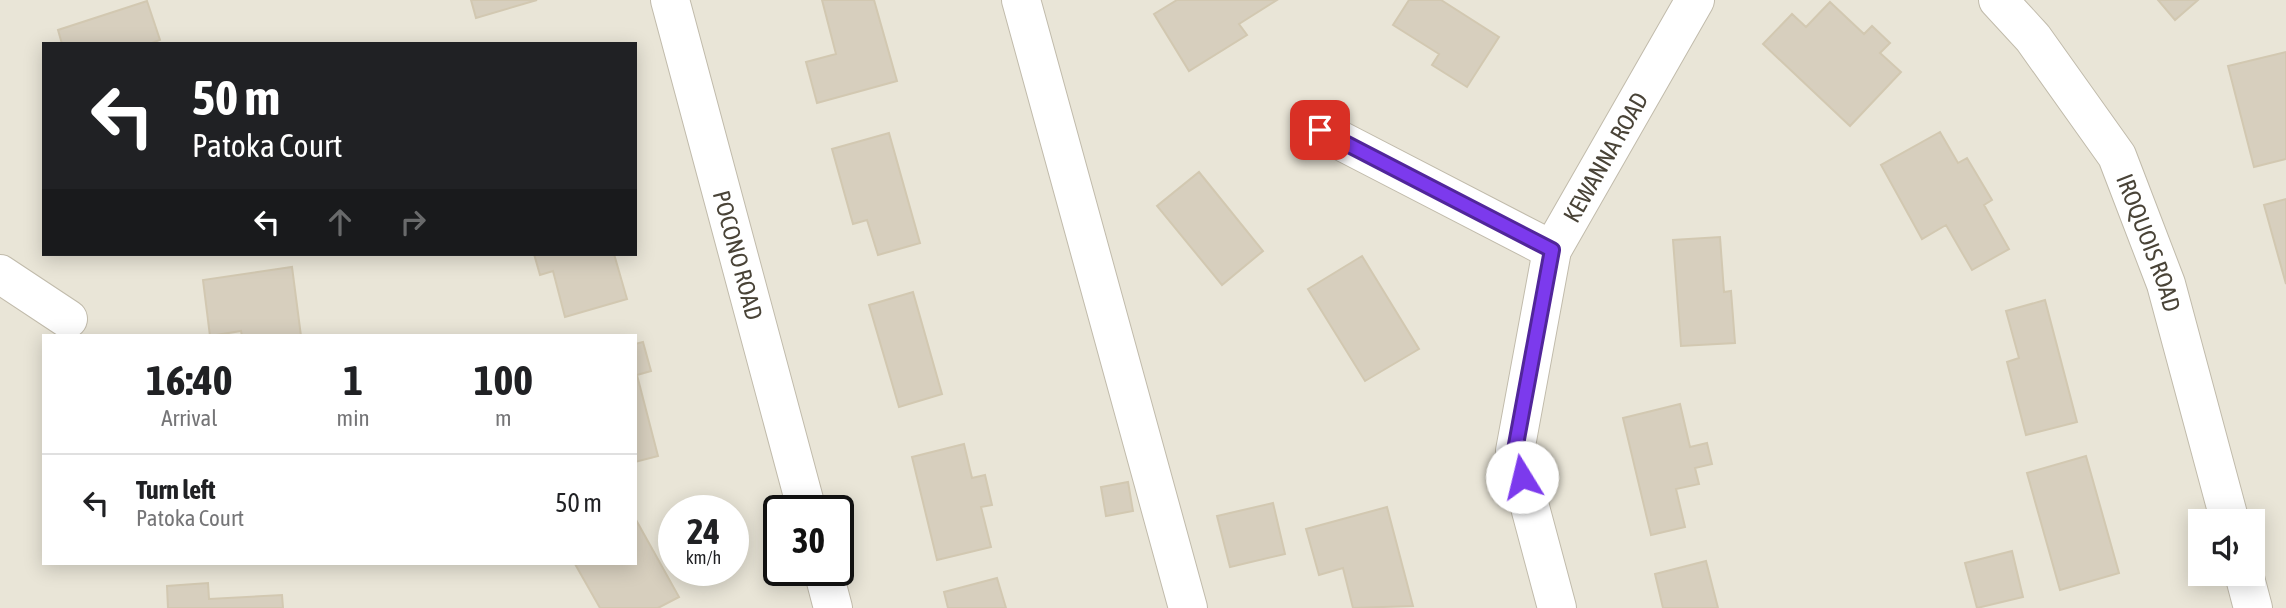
<!DOCTYPE html>
<html lang="en">
<head>
<meta charset="utf-8">
<style>
	:root { --surface:#fff; --page:#f2f2f2; --text:#202124; --muted:#757577; --line:#e0e0e0 }
	body { margin:0; font-family:"Asap Condensed",sans-serif; background:var(--page); color:var(--text); height:100vh; display:flex; flex-direction:column; font-size:26px; white-space:nowrap }
	* { box-sizing:border-box; margin:0 }
	p { font-size:23px; color:var(--muted) }
	.icon { flex:none; width:38px; height:38px; fill:none; stroke:currentColor; stroke-width:2; stroke-linecap:round; stroke-linejoin:round }
	.map { position:relative; flex:1; overflow:hidden }
	.details { position:absolute; left:42px; top:334px; width:595px; height:231px; display:flex; flex-direction:column; background:var(--surface); border-radius:0px; box-shadow:0 4px 18px #0003 }
	.details>* { flex:none }
	.banner { position:absolute; left:42px; top:42px; width:595px; height:214px; border-radius:0px; box-shadow:0 4px 18px #0003; background:#202124; color:#fff; overflow:hidden }
	.fabs { position:absolute; left:2188px; top:509px; display:grid; gap:14px }
	.fabs a { display:grid; place-items:center; width:77px; height:77px; border-radius:0px; background:var(--surface); box-shadow:0 4px 18px #0003; font-size:35px }
	.speed { position:absolute; left:658px; top:495px; display:flex; gap:14px; font-size:35px; font-weight:700; text-align:center }
	.speed>* { display:grid; place-content:center; width:91px; height:91px; border-radius:50%; background:var(--surface); box-shadow:0 4px 18px #0003; line-height:1 }
	.speed small { font-size:18px; font-weight:400 }
	.speed .limit { border:4px solid #111; border-radius:10px; background:#fff; color:#111 }
	.pin { position:absolute; display:grid; place-items:center; width:60px; height:60px; color:#fff; margin:-30px; border-radius:14px; box-shadow:0 4px 10px #0006 }
	.me { position:absolute; width:77px; margin:-38px; rotate:351deg; stroke-linejoin:round; filter:drop-shadow(0 0 5px #0008) }
	.turn { display:flex; align-items:center; gap:24px; height:147px; padding:0 35px; font-size:32px }
	.turn .icon { width:91px; height:91px; stroke-width:2.5 }
	.turn b { display:block; font-size:49px; line-height:60px }
	.lanes { display:flex; align-items:center; height:66px; padding:0 35px; background:#0003; justify-content:center; gap:35px; direction:ltr }
	.lanes .off { opacity:.35 }
	.eta { display:flex; justify-content:space-evenly; align-items:center; height:119px; text-align:center }
	.eta b { font-size:42px; font-weight:700; line-height:49px }
	ul { padding:0; list-style:none }
	li { display:flex; align-items:center; gap:21px; height:98px; padding:0 35px; border-top:2px solid var(--line) }
	li div { flex:1 }
	li b { display:block; font-size:26px }
	li em { font-style:normal }
	.map>svg:first-child { display:block }
	.residential { fill:#e9e5d7; fill-rule:evenodd }
	.building { fill:#d7cfbe; stroke:#d2c8b1; stroke-width:2 }
	.lines { fill:none; stroke-linecap:round; stroke-linejoin:round }
	.minor-casing { stroke:#c1bbab; stroke-width:40 }
	.minor { stroke:#fff; stroke-width:38 }
	.route-casing { stroke:#51269a; stroke-width:18 }
	.route { stroke:#7c3aed; stroke-width:12 }
	.labels { text-anchor:middle; dominant-baseline:central; stroke-width:5; stroke-linejoin:round; paint-order:stroke }
	.street-label { font-size:24px; fill:#494337; stroke:#fff }
</style>
</head>
<body>
<div class="map">
<svg width="2286" height="608" viewBox="0 0 2286 608">
	<rect width="100%" height="100%" fill="#f5f2e9"/>
	<path class="residential" d="M0,0H2286V608H0ZM44,44H635V254H44ZM44,336H635V564H44ZM674,511H733V570H674ZM779,511H838V570H779ZM2200,522H2252V574H2200Z"/>
	<path class="building" d="M471,0H537L476,18Z
		M822,0H874L897,81L817,103L806,62L836,54Z
		M1177,0H1277L1239,24L1247,35L1189,71L1154,14Z
		M1409,0H1441L1499,37L1467,87L1432,65L1439,54L1393,25Z
		M2158,0H2198L2175,20Z
		M147,1L160,40L149,44H62L58,30Z
		M1830,2L1864,34L1872,26L1890,43L1880,53L1901,72L1850,126L1763,44L1792,14L1806,27Z
		M2286,52V159L2254,167L2228,66Z
		M1940,132L1958,163L1967,158L1992,200L1984,205L2009,249L1972,270L1946,225L1922,239L1881,165Z
		M889,133L920,243L878,255L867,220L853,224L832,149Z
		M1199,172L1263,251L1222,285L1157,206Z
		M2286,199V284L2264,205Z
		M1720,237L1724,292L1731,291L1735,343L1681,346L1673,240Z
		M534,254H614L627,299L565,317L553,271L540,275Z
		M1362,256L1419,349L1365,381L1308,289Z
		M292,267L301,336H242L241,331L210,336L203,280Z
		M913,292L942,394L899,407L869,305Z
		M2045,300L2077,422L2026,435L2007,362L2019,358L2006,311Z
		M643,342L651,371L637,375L658,456L635,462V344Z
		M1680,404L1690,447L1707,443L1712,464L1695,468L1699,484L1676,489L1685,527L1651,535L1623,418Z
		M964,444L972,478L985,475L992,505L981,507L991,547L937,560L912,457Z
		M2086,456L2119,573L2060,590L2027,473Z
		M1128,482L1133,511L1106,516L1101,487Z
		M1273,503L1285,554L1230,567L1217,516Z
		M1387,507L1413,606L1353,608L1343,568L1319,575L1306,529Z
		M635,518L679,597L658,608H600L575,564H635Z
		M2012,551L2023,597L1977,608L1965,563Z
		M1706,561L1718,608H1663L1655,574Z
		M997,578L1006,608H948L944,592Z
		M208,583L209,599L282,595L283,608H168L167,586Z"/>
	<g class="lines">
		<defs>
			<g id="minor">
				<path id="s1" d="M670,0L807,511"/>
				<path d="M1021,0L1188,608"/>
				<path id="s2" d="M1998,0L2033,38L2117,156L2166,284L2230,522"/>
				<path d="M1320,130L1552,250"/>
				<path d="M0,274L68,319"/>
				<path d="M823,570L833,608"/>
				<path d="M2244,574L2253,608"/>
				<path id="s3" d="M1557,608L1515,451L1552,250L1695,0"/>
			</g>
		</defs>
		<use href="#minor" class="minor-casing"/>
		<use href="#minor" class="minor"/>
	</g>
	<g class="lines">
		<defs>
			<path id="route" d="M1320,130L1552,250L1515,450L1522,477"/>
		</defs>
		<use href="#route" class="route-casing"/>
		<use href="#route" class="route"/>
	</g>
	<g class="labels">
		<g class="street-label">
			<text stroke="none"><textPath href="#s3" startOffset="474">KEWANNA ROAD</textPath></text>
			<text stroke="none"><textPath href="#s2" startOffset="289">IROQUOIS ROAD</textPath></text>
			<text stroke="none"><textPath href="#s1" startOffset="264">POCONO ROAD</textPath></text>
		</g>
	</g>
</svg>
<div class="fabs">
<a><svg class="icon" aria-label="sound" viewBox="0 0 24 24"><path d="M4 9h4l5-4v14l-5-4H4zM17 9q2 3 0 6"/></svg></a>
</div>
<div class="speed"><div>24<small>km/h</small></div><div class="limit">30</div></div>
<div class="pin" style="left:1320px;top:130px;background:#d93025"><svg class="icon" aria-label="arrive" viewBox="0 0 24 24"><path d="M6 21V4h12l-3 4 3 4H6"/></svg></div>
<svg class="me" style="left:1522px;top:477px" viewBox="-20 -20 40 40"><circle r="19" fill="#fff"/><path d="M0-13L10 11 0 6-10 11z" fill="#7c3aed"/></svg>
<div class="banner">
<div class="turn"><svg class="icon" aria-label="left" viewBox="0 0 24 24"><path d="M17 20v-9H6M10 6l-5 5 5 5"/></svg><div><b>50 m</b>Patoka Court</div></div>
<div class="lanes"><svg class="icon" aria-label="left" viewBox="0 0 24 24"><path d="M17 20v-9H6M10 6l-5 5 5 5"/></svg><svg class="icon off" aria-label="ahead" viewBox="0 0 24 24"><path d="M12 20V5M6 11l6-6 6 6"/></svg><svg class="icon off" aria-label="right" viewBox="0 0 24 24"><path d="M7 20v-9h11M14 6l5 5-5 5"/></svg></div>
</div>
<section class="details">
<div class="eta">
<div><b>16:40</b><p>Arrival</p></div>
<div><b>1</b><p>min</p></div>
<div><b>100</b><p>m</p></div>
</div>
<ul>
<li><svg class="icon" aria-label="left" viewBox="0 0 24 24"><path d="M17 20v-9H6M10 6l-5 5 5 5"/></svg><div><b>Turn left</b><p>Patoka Court</p></div><em>50 m</em></li>
</ul>
</section>
</div>
</body>
</html>
